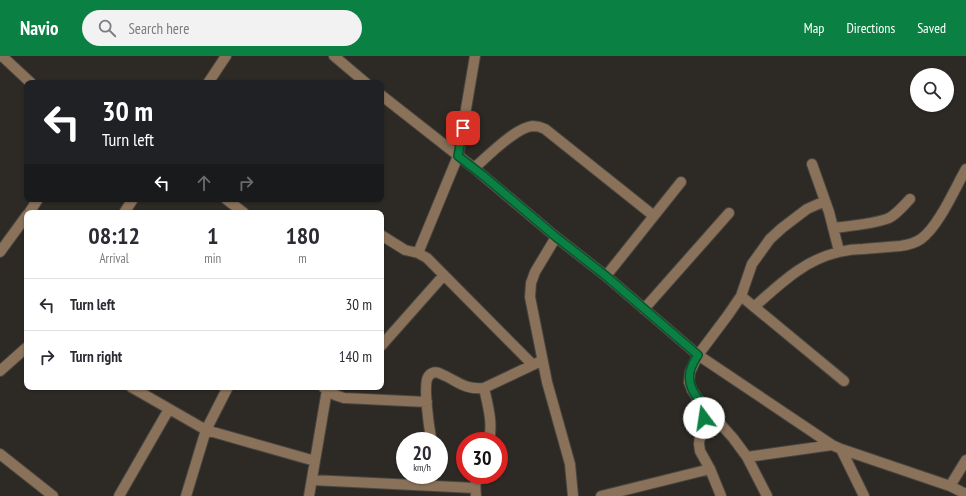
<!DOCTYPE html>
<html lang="en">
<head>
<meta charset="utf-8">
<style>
	:root { --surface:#fff; --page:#f2f2f3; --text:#2b2b33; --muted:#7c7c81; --line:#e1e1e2; --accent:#0b8043 }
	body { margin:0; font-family:"PT Sans Narrow",sans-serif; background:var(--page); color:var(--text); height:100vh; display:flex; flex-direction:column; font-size:15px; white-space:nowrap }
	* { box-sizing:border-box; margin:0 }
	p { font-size:13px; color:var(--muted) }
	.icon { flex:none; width:22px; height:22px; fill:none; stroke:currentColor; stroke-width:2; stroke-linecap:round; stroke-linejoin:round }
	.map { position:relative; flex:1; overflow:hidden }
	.sheet { position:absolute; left:24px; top:154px; width:360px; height:180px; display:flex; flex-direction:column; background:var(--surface); border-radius:8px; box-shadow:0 1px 3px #0004 }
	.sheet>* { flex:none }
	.banner { position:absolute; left:24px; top:24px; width:360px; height:122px; border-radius:8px; box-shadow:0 1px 3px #0004; background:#202124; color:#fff; overflow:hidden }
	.buttons { position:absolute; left:910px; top:12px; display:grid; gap:8px }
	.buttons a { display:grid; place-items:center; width:44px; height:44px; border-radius:50%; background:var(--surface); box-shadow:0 1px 3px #0004; font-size:20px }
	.speed { position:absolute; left:396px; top:376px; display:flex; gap:8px; font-size:20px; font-weight:700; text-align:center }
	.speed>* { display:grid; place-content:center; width:52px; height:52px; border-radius:50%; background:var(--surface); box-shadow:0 1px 3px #0004; line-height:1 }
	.speed small { font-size:10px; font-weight:400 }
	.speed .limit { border:6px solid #d22; background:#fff; color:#111 }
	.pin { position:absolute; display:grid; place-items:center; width:34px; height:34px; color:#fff; margin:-17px; border-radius:8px; box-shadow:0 2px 6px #0006 }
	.me { position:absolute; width:44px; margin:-22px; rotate:346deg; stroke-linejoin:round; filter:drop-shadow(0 0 3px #0008) }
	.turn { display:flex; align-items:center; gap:14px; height:84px; padding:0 12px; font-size:18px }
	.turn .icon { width:52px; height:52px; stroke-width:2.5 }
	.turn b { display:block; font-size:28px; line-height:34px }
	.lanes { display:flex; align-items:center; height:38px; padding:0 12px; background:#0003; justify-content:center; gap:20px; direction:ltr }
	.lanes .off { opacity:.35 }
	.eta { display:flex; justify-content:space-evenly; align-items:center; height:68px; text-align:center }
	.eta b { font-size:24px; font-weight:700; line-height:28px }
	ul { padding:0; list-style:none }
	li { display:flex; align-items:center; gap:12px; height:52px; padding:0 12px; border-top:1px solid var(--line) }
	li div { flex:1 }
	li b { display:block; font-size:15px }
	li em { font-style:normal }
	header { display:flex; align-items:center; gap:24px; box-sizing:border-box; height:56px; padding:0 20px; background:var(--accent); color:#fff }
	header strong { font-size:19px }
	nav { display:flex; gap:22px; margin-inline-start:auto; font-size:14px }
	.search { width:280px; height:36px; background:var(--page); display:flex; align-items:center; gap:10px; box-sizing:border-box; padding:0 14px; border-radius:22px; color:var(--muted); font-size:15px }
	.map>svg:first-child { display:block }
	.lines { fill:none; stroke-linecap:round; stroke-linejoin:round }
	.minor-casing { stroke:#494641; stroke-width:12 }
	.minor { stroke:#8a715a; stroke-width:10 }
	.route-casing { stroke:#07532c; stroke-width:10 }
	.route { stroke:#0b8043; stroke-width:7 }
</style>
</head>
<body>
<header>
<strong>Navio</strong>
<div class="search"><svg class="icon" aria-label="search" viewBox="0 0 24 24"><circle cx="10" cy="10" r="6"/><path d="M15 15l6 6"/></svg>Search here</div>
<nav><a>Map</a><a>Directions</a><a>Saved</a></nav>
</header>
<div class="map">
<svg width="966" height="440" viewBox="0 0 966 440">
	<rect width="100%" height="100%" fill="#2d2a25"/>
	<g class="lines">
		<defs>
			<path id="minor" d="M2,0L31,27
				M334,0L366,27
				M208,27L226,0
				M381,39L474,112L556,181L606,220L698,299L832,389L841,393L950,430L966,438
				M812,108L829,156L839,195
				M474,112C487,101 516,71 533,70C537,70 541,71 545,73L654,160
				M226,143L244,157
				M29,157L38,143
				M124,157L133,143
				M833,172C849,170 875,168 889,162C897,158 904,149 910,143
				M381,179L405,194L418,197L427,202L533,309
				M556,181L535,216L531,227L530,241L547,326L570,408L573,440
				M0,196L27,159
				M418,197L458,100L475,0
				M606,220L681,126
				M741,240L844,325
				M754,251C780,228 804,204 839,196C847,194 855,193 863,193C876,192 888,191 900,190C908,189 915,187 921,183C939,170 955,132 966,113
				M644,253L729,157
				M381,290L444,219
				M0,315L27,291
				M131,331L206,374L315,405
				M323,331L335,339L344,342L427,346
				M484,332C488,350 493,367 489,385
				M706,352L700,380L699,388L700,395L710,413L721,440
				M431,382C429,371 423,329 428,321C431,316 436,315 441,318C458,325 464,334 484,332L539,306
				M841,393L864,440
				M0,398L53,440
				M747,401L832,389
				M312,424L475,432
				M950,430L966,404
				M119,440L169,353
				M186,440L206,374L228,331
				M309,440L327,334
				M476,440C475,432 475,426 477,419
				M601,440L710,413
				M767,440L747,401L733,382L698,343L692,334L689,326L690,316L698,299L728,259L741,240L752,208L770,183L782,172L807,153L825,145"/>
		</defs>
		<use href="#minor" class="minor-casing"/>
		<use href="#minor" class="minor"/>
	</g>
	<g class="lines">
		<defs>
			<path id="route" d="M463,72L458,100L485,121L556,181L606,220L698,299C695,304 691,310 690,316C687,331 697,342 706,352L704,362"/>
		</defs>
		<use href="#route" class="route-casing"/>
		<use href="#route" class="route"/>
	</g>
</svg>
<div class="buttons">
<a><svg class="icon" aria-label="search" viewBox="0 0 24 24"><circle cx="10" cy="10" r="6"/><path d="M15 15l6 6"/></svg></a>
</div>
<div class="speed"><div>20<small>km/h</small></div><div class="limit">30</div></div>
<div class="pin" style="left:463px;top:72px;background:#d93025"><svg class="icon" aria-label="arrive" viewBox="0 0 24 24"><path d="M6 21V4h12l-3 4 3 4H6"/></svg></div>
<svg class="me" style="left:704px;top:362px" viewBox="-20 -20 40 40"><circle r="19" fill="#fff"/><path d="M0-13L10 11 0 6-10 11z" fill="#0b8043"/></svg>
<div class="banner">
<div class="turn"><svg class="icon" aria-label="left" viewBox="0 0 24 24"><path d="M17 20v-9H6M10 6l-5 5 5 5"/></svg><div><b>30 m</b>Turn left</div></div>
<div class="lanes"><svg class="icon" aria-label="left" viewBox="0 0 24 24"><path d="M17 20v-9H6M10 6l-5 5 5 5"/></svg><svg class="icon off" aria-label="ahead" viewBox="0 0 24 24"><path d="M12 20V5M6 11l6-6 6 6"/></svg><svg class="icon off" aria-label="right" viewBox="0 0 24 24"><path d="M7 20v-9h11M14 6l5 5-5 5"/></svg></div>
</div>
<section class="sheet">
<div class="eta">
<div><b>08:12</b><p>Arrival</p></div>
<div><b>1</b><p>min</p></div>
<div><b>180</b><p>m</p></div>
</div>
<ul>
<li><svg class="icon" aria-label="left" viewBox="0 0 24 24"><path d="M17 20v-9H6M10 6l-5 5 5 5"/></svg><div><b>Turn left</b></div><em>30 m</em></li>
<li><svg class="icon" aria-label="right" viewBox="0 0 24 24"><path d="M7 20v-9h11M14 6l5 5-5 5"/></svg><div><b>Turn right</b></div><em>140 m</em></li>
</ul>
</section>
</div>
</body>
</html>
